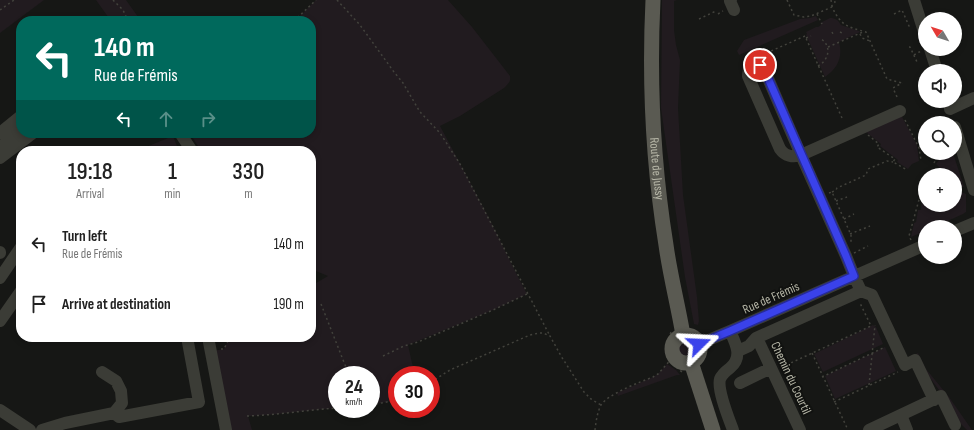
<!DOCTYPE html>
<html lang="en">
<head>
<meta charset="utf-8">
<style>
	:root { --surface:#fff; --page:#f6f6f6; --text:#222; --muted:#767676 }
	body { margin:0; font-family:"Sofia Sans Condensed",sans-serif; background:var(--page); color:var(--text); height:100vh; display:flex; flex-direction:column; font-size:15px; white-space:nowrap }
	* { box-sizing:border-box; margin:0 }
	p { font-size:13px; color:var(--muted) }
	.icon { flex:none; width:22px; height:22px; fill:none; stroke:currentColor; stroke-width:2; stroke-linecap:round; stroke-linejoin:round }
	.map { position:relative; flex:1; overflow:hidden }
	.side { position:absolute; left:16px; top:146px; width:300px; height:196px; display:flex; flex-direction:column; background:var(--surface); border-radius:16px; box-shadow:0 2px 6px #0003 }
	.side>* { flex:none }
	.top-card { position:absolute; left:16px; top:16px; width:300px; height:122px; border-radius:16px; box-shadow:0 2px 6px #0003; background:#00695c; color:#fff; overflow:hidden }
	.needle { width:26px; rotate:309deg }
	.tools { position:absolute; left:918px; top:12px; display:grid; gap:8px }
	.tools a { display:grid; place-items:center; width:44px; height:44px; border-radius:50%; background:var(--surface); box-shadow:0 2px 6px #0003; font-size:20px }
	.speed { position:absolute; left:328px; top:366px; display:flex; gap:8px; font-size:20px; font-weight:700; text-align:center }
	.speed>* { display:grid; place-content:center; width:52px; height:52px; border-radius:50%; background:var(--surface); box-shadow:0 2px 6px #0003; line-height:1 }
	.speed small { font-size:10px; font-weight:400 }
	.speed .limit { border:6px solid #d22; background:#fff; color:#111 }
	.pin { position:absolute; display:grid; place-items:center; width:34px; height:34px; color:#fff; margin:-17px; border:2px solid #fff; border-radius:50%; box-shadow:0 1px 4px #0007 }
	.me { position:absolute; width:44px; margin:-22px; rotate:69deg; stroke-linejoin:round; filter:drop-shadow(0 0 3px #0008) }
	.turn { display:flex; align-items:center; gap:14px; height:84px; padding:0 12px; font-size:18px }
	.turn .icon { width:52px; height:52px; stroke-width:2.5 }
	.turn b { display:block; font-size:28px; line-height:34px }
	.lanes { display:flex; align-items:center; height:38px; padding:0 12px; background:#0003; justify-content:center; gap:20px; direction:ltr }
	.lanes .off { opacity:.35 }
	.eta { display:flex; justify-content:space-evenly; align-items:center; height:68px; text-align:center }
	.eta b { font-size:24px; font-weight:600; line-height:28px }
	ul { padding:0; list-style:none }
	li { display:flex; align-items:center; gap:12px; height:60px; padding:0 12px }
	li div { flex:1 }
	li b { display:block; font-size:15px }
	li em { font-style:normal }
	.map>svg:first-child { display:block }
	.green { fill:#211b1f }
	.lines { fill:none; stroke-linecap:round; stroke-linejoin:round }
	.path { stroke:#42423c; stroke-width:1.5; stroke-dasharray:2 3; stroke-linecap:butt }
	.minor { stroke:#3b3c36; stroke-width:12 }
	.major { stroke:#5a5a52; stroke-width:15 }
	.route-casing { stroke:#262b98; stroke-width:10 }
	.route { stroke:#3a42ea; stroke-width:7 }
	.labels { text-anchor:middle; dominant-baseline:central; stroke-width:4; stroke-linejoin:round; paint-order:stroke }
	.street-label { font-size:13px; fill:#b6b6a7; stroke:#111210 }
</style>
</head>
<body>
<div class="map">
<svg width="974" height="430" viewBox="0 0 974 430">
	<rect width="100%" height="100%" fill="#161715"/>
	<path class="green" d="M0,0H44L0,33Z
		M96,0H126L141,21H111Z
		M316,0H448L472,27L510,76C511,82 508,84 504,88L460,116L440,126L490,220L517,275L527,294L493,310L408,345L412,363L416,375H397V400L371,405V375H337V408C307,410 278,415 248,416L252,430H229L213,351L224,349L230,337H311V286L328,276L311,269V151H201L191,135H188L186,133H311V21H295Z
		M662,0H677L674,1V30L676,45L680,60L678,108L683,195L697,297L699,321L698,325L694,324L685,277L661,108Z
		M816,16L818,20L739,55L737,51L744,40L800,19L810,18Z
		M830,18C836,18 838,20 841,25L859,31L860,32L839,42C843,57 838,68 825,77L806,35L807,34L806,32L816,27H818L821,25L820,23Z
		M901,115L917,145L919,161L912,164L908,169L897,162L898,160L880,146L881,144L866,132Z
		M173,136L179,151H147L146,147Z
		M945,153H953L964,187L956,186L955,175H940V173L941,172L940,168L936,164Z
		M955,189L966,194V212L963,214L934,227H925V231L911,237L914,223L916,222L918,210H921L922,196H925V205H955Z
		M873,325L876,327L883,344L823,372L814,354Z
		M677 349a9 9 0 1 1 18 0a9 9 0 1 1-18 0Z
		M885,347L896,371L835,399L825,376Z
		M918,353L926,369L949,397L972,430H967L961,424L950,404L923,369L916,354Z
		M667,364L676,370L680,375H677L618,396L617,393L653,377L658,374Z"/>
	<g class="lines">
		<path class="path" d="M113,0L123,10L128,21
			M337,0L360,25L394,72L403,83L420,112L440,133L460,164L550,336
			M787,0L794,15L804,17L811,16L832,7C841,26 848,27 866,32L887,79L902,83
			M831,0L832,6
			M832,7V6L835,2L834,0
			M0,10L14,0
			M718,14L723,11
			M817,14L822,24
			M894,14L902,10L909,26L907,27
			M699,19L716,11
			M294,21L316,0
			M832,32L833,34
			M840,32L844,34
			M860,34L862,38L870,41
			M806,38L811,36
			M828,47L863,32
			M909,47H910L917,62L915,63
			M762,55L805,36L842,118
			M914,55L921,51
			M818,66C829,60 832,46 821,39
			M897,97L893,88L902,83
			M905,120L919,148L921,160
			M868,135L879,144L877,147L895,159L893,162L907,170
			M919,147L925,145
			M934,163L939,153
			M955,187L963,189
			M832,192L836,190L837,188L866,175L868,169L887,161L893,162
			M829,193L832,192L851,235V242
			M836,201L847,197
			M844,219L854,214
			M850,234L870,226
			M911,240L909,236L920,196
			M854,253L868,246
			M321,304L349,375
			M671,332C663,354 663,357 682,372
			M221,349H224L230,337
			M812,353L848,430
			M383,356L404,346L418,342L493,310L527,294
			M782,367L871,326L860,303
			M822,377L885,347
			M431,382L450,370L530,335L539,333H543L550,336L561,356L584,392L591,399L601,405
			M869,385L875,325
			M834,402L898,372
			M371,405L397,400
			M247,416C277,415 307,410 337,408
			M595,430C596,422 597,413 601,405C608,394 640,382 653,377L658,374L674,356"/>
		<path class="minor" d="M731,0L730,1L734,10
			M914,0L925,35
			M930,49L937,71
			M756,64L760,65L764,69L801,155C793,158 785,156 780,149L748,76C748,70 751,66 756,64Z
			M950,109L974,98
			M955,127L974,190
			M0,133L21,116
			M180,133L192,151
			M0,147L21,131
			M0,158L33,133
			M955,231L974,223
			M0,252V253
			M0,278L21,247
			M861,291L872,295L905,365L915,360L934,400
			M0,321L21,291
			M730,331C736,344 743,357 730,368C726,371 722,374 720,379C717,390 729,419 733,430
			M208,337L226,430
			M757,338L800,430
			M699,344L730,331L925,245
			M738,351L749,346L756,338L861,291L854,276L846,256L801,155L900,111
			M102,372L116,381L121,391L122,403L114,413
			M740,383L771,368
			M0,410L30,430
			M901,415L907,430
			M42,430L65,423L114,413L119,417L199,402L187,337
			M869,430L941,396L955,425"/>
		<g class="major">
			<path id="s1" d="M653,0C649,82 653,164 666,245C670,275 678,305 683,335"/>
			<circle cx="686" cy="349" r="14"/>
			<path d="M691,362L713,430"/>
		</g>
	</g>
	<g class="lines">
		<defs>
			<path id="route" d="M699,344L730,331L854,276L846,256L764,69L760,65"/>
		</defs>
		<use href="#route" class="route-casing"/>
		<use href="#route" class="route"/>
	</g>
	<g class="labels">
		<g class="street-label">
			<text stroke="none"><textPath href="#s1" startOffset="169">Route de Jussy</textPath></text>
			<text transform="translate(771 298) rotate(-24)">Rue de Frémis</text>
			<text transform="translate(791 378) rotate(65)">Chemin du Courtil</text>
		</g>
	</g>
</svg>
<div class="tools">
<a><svg class="needle" viewBox="-14 -14 28 28"><path d="M0-13l5 13h-10z" fill="#e53935"/><path d="M0 13l5-13h-10z" fill="#767676"/></svg></a>
<a><svg class="icon" aria-label="sound" viewBox="0 0 24 24"><path d="M4 9h4l5-4v14l-5-4H4zM17 9q2 3 0 6"/></svg></a>
<a><svg class="icon" aria-label="search" viewBox="0 0 24 24"><circle cx="10" cy="10" r="6"/><path d="M15 15l6 6"/></svg></a>
<a>+</a>
<a>−</a>
</div>
<div class="speed"><div>24<small>km/h</small></div><div class="limit">30</div></div>
<div class="pin" style="left:760px;top:65px;background:#d93025"><svg class="icon" aria-label="arrive" viewBox="0 0 24 24"><path d="M6 21V4h12l-3 4 3 4H6"/></svg></div>
<svg class="me" style="left:699px;top:344px" viewBox="-20 -20 40 40"><path d="M0-17L14 15 0 8-14 15z" fill="#3a42ea" stroke="#fff" stroke-width="4"/></svg>
<div class="top-card">
<div class="turn"><svg class="icon" aria-label="left" viewBox="0 0 24 24"><path d="M17 20v-9H6M10 6l-5 5 5 5"/></svg><div><b>140 m</b>Rue de Frémis</div></div>
<div class="lanes"><svg class="icon" aria-label="left" viewBox="0 0 24 24"><path d="M17 20v-9H6M10 6l-5 5 5 5"/></svg><svg class="icon off" aria-label="ahead" viewBox="0 0 24 24"><path d="M12 20V5M6 11l6-6 6 6"/></svg><svg class="icon off" aria-label="right" viewBox="0 0 24 24"><path d="M7 20v-9h11M14 6l5 5-5 5"/></svg></div>
</div>
<section class="side">
<div class="eta">
<div><b>19:18</b><p>Arrival</p></div>
<div><b>1</b><p>min</p></div>
<div><b>330</b><p>m</p></div>
</div>
<ul>
<li><svg class="icon" aria-label="left" viewBox="0 0 24 24"><path d="M17 20v-9H6M10 6l-5 5 5 5"/></svg><div><b>Turn left</b><p>Rue de Frémis</p></div><em>140 m</em></li>
<li><svg class="icon" aria-label="arrive" viewBox="0 0 24 24"><path d="M6 21V4h12l-3 4 3 4H6"/></svg><div><b>Arrive at destination</b></div><em>190 m</em></li>
</ul>
</section>
</div>
</body>
</html>
